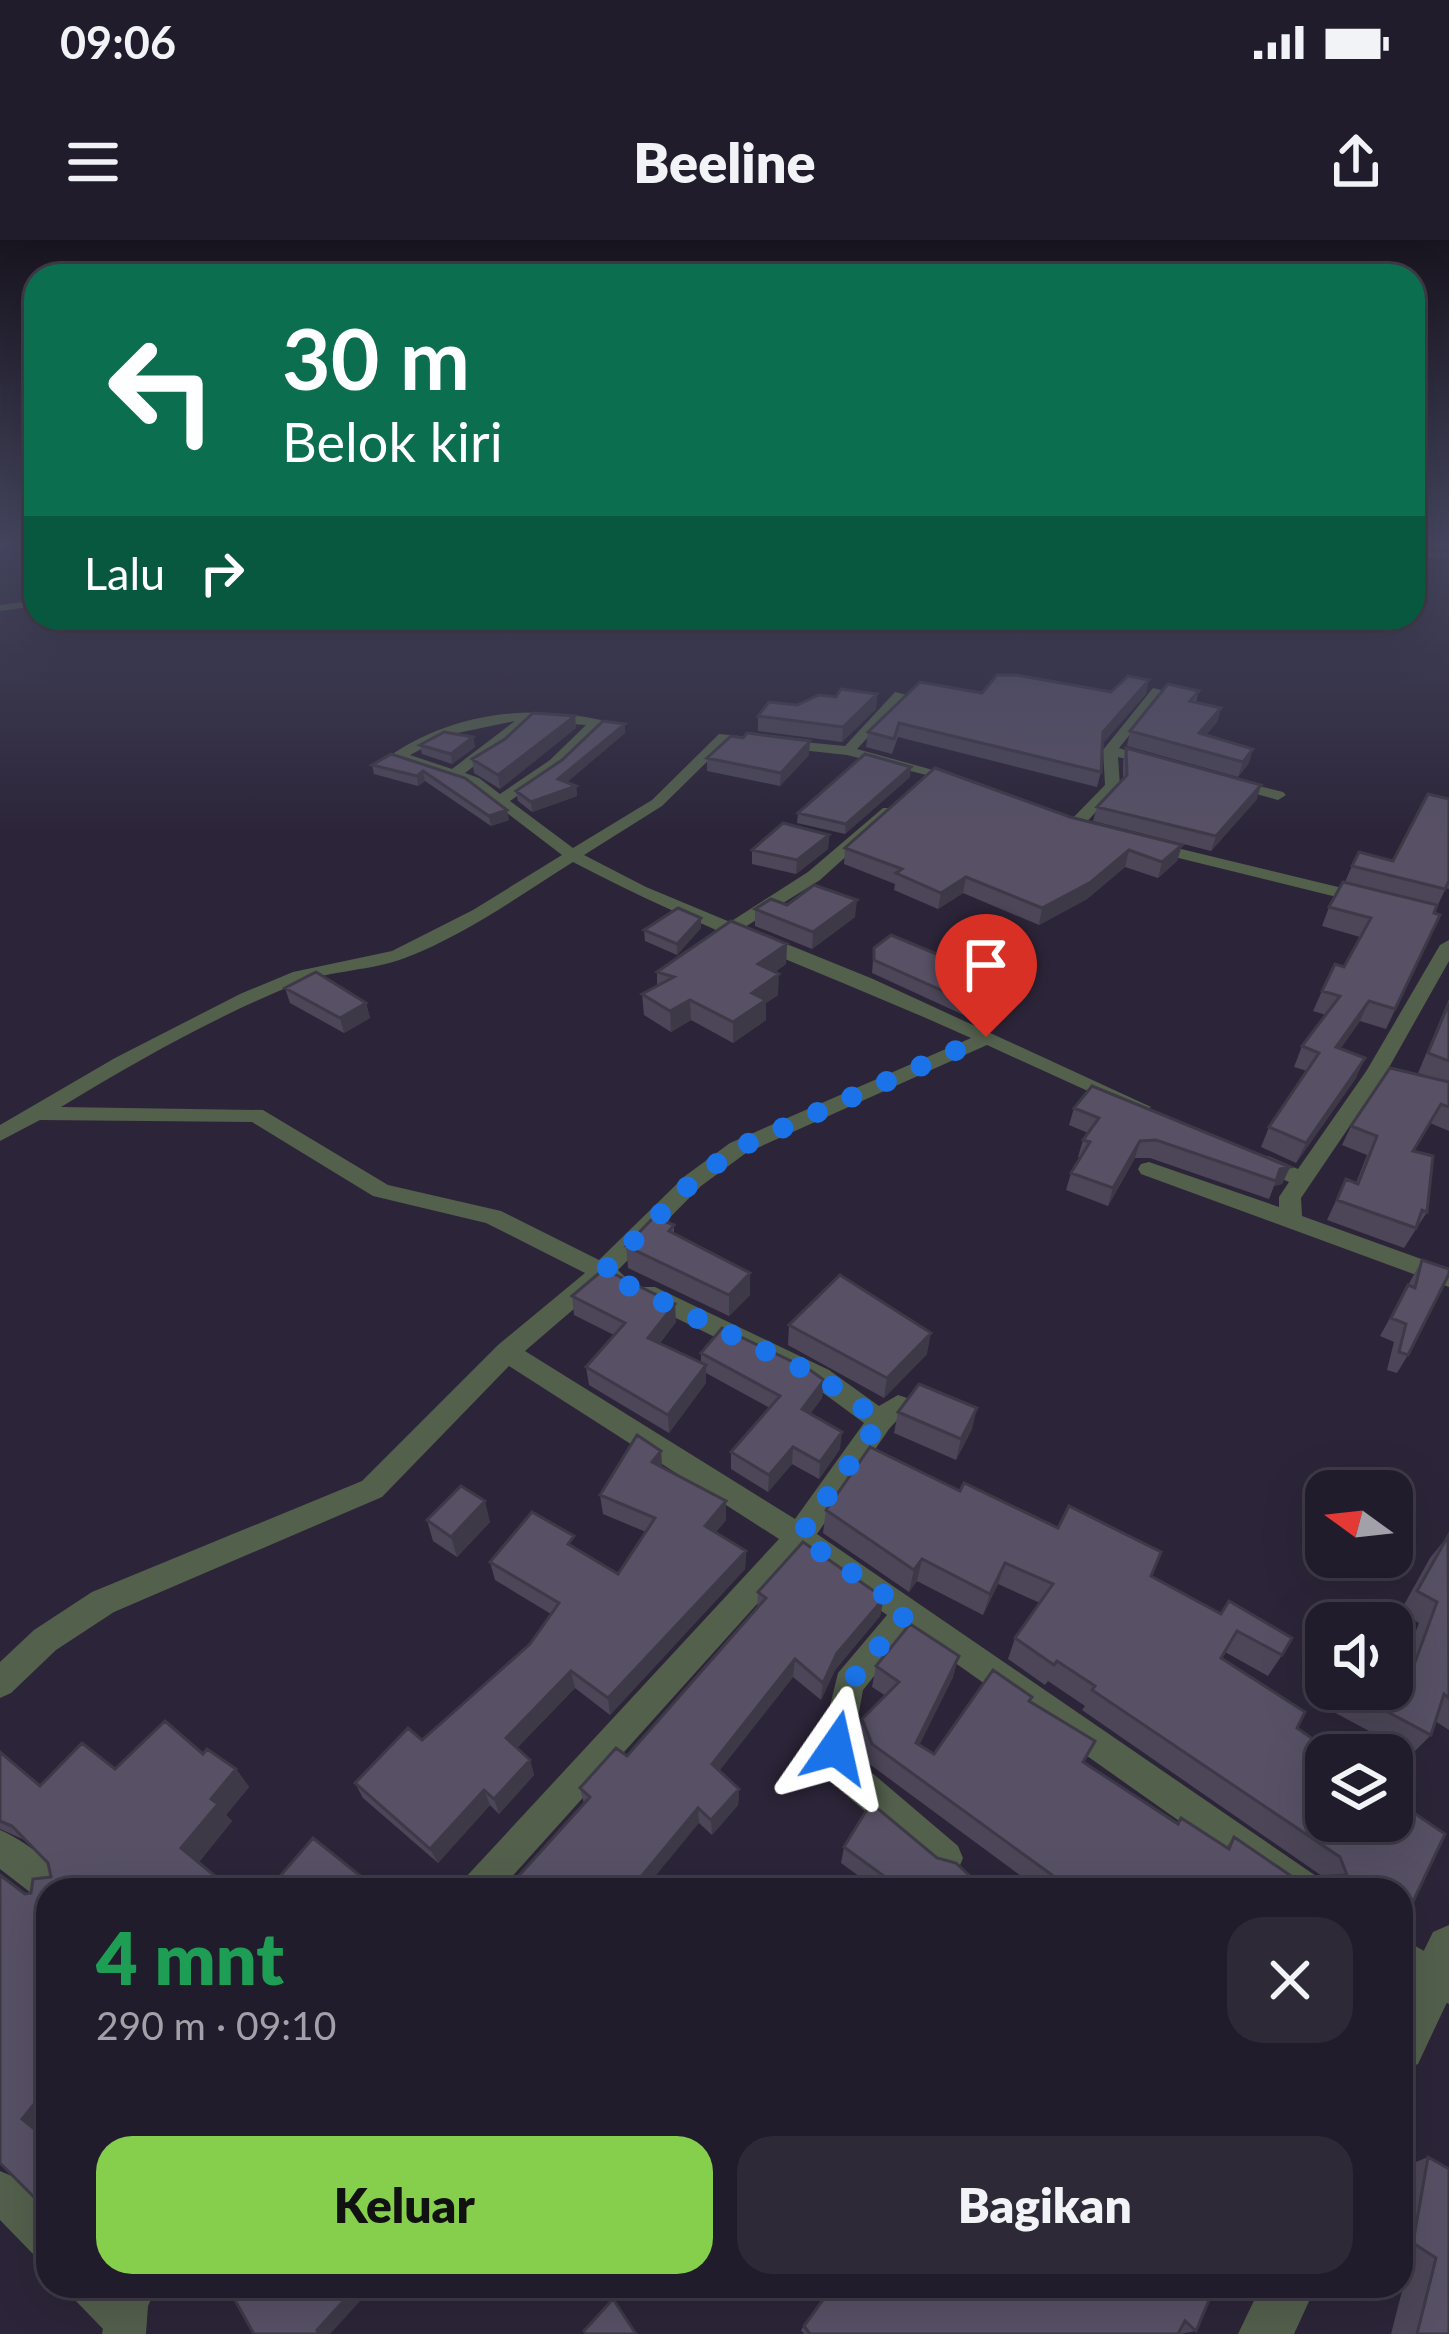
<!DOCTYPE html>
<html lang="id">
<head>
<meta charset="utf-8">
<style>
	:root { --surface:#211c2b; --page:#2d2937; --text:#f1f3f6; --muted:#a2a1a9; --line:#3e3a47; --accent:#85cf4c }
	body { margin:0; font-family:Lato,sans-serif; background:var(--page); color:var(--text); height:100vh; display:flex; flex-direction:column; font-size:45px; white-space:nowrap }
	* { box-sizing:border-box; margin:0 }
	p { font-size:39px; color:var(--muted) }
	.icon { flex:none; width:66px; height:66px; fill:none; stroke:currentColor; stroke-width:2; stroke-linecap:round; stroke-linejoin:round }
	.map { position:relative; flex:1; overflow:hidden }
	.panel { position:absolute; left:36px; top:1638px; width:1377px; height:420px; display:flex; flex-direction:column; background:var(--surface); border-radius:36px; box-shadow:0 12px 48px #0002,0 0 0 3px var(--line) }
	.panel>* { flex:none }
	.top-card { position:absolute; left:24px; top:24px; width:1401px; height:366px; border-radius:36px; box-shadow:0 12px 48px #0002,0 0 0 3px var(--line); background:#0b6e4f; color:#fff; overflow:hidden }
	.needle { width:78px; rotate:285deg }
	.fabs { position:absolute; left:1305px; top:1230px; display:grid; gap:24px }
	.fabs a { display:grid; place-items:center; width:108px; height:108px; border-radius:24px; background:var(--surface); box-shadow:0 12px 48px #0002,0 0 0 3px var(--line); font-size:60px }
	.pin { position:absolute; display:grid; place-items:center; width:102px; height:102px; color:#fff; margin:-123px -51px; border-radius:50% 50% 50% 0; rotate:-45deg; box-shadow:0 0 12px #0007 }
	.pin .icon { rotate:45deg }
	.me { position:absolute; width:132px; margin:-66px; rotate:11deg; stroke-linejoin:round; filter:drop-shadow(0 0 9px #0008) }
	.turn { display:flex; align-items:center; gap:42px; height:252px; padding:0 60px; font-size:54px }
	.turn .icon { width:156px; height:156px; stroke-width:2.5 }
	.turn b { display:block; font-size:84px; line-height:102px }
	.then { display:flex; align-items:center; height:114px; padding:0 60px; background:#0003; gap:24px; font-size:45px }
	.round { display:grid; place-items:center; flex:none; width:126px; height:126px; border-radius:36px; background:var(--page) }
	.overview { display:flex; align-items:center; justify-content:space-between; height:204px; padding:0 60px }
	h1 { font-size:72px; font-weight:800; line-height:90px; color:#1e9e55 }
	.button { display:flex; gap:24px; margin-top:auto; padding:24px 60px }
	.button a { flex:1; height:138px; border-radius:36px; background:var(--accent); color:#111; font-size:48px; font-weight:800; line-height:138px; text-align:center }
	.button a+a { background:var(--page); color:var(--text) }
	.status { display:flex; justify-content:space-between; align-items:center; height:84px; padding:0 60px; background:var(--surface); direction:ltr }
	.status svg { height:33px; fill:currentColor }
	header { display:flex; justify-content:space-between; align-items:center; height:156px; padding:0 60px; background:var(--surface); font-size:54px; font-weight:800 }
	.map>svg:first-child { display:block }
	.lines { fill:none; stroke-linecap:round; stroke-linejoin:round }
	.minor { fill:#53604c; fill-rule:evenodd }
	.tertiary { fill:#53604c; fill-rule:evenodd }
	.wall { fill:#4c4658 }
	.shaded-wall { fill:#3e3947 }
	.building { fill:#585166; stroke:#3e3947; stroke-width:3 }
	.route { stroke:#1a73e8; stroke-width:21; stroke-dasharray:0 37.8 }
</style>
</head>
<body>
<div class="status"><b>09:06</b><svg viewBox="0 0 49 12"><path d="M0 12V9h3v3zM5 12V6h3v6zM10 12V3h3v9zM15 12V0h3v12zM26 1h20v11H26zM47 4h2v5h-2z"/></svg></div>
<header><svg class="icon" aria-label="menu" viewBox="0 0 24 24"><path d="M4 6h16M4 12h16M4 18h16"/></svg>Beeline<svg class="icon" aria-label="share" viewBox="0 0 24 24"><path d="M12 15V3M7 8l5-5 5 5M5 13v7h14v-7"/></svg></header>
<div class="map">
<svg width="1449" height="2094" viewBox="0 0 1449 2094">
	<rect width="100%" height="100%" fill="#2c2539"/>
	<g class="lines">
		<path class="minor" d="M1413,312H1449V318H1413Z
			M36,360V366L0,371V365Z
			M1153,448L1165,451L1119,508L1161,522L1154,526L1118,517L1120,546L1080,589H1068V583L1105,545L1103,510Z
			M895,452L907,455L857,509L962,538V544L847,515L727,502L662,566L584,615L646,647L730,682L808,632L883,568H893V574L820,640L745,687L873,739L1151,867L1141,874L1134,872L987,805L746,913L701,946L618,1030L626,1038L622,1044L604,1043L525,1111L795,1279L864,1183L811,1144L637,1059L634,1053L637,1047H655L829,1130L879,1166L898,1155L907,1158L911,1165L889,1189L817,1294L1319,1638L1324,1650H1277L910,1391L863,1450L853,1505L864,1526L958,1606L963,1618L958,1630L946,1635L934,1630L840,1550L820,1507L838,1433L887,1375L801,1315L500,1650H460L465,1638L779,1299L509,1126L382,1257L114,1372L56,1410L11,1453L0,1458V1422L34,1390L92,1352L362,1241L498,1105L585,1033L486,983L373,956L252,882L40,880L0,901V885L115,818L240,754L293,732L392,711L473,670L562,615L469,544L394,519V513C456,473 529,464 601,480V486L560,526L510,561L573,608L652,560L719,494L845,506ZM515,481L452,529L410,515L448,495ZM533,481L586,485L550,520L500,554L479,538L465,533ZM573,622C701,690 839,738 971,798L730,903L685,936L599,1020L501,971L388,945L263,870L61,867C137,821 216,776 298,743C332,730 371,731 405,718C465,695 519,656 573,622Z
			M1228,538L1283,552L1286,555L1278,560L1223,545V539Z
			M1148,601L1371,655L1373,659L1365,664L1142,609L1140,606Z
			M1449,700V721L1387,831L1301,958L1302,976L1449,1029V1047L1141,934L1138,929L1141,924L1149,922L1279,967V957L1289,942L1252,926L1249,921L1252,916H1268L1298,929L1367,830L1440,705Z
			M0,1590C24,1600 59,1626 68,1650H48V1666L0,1629Z
			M1401,1698L1449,1725V1764L1401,1737Z
			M0,1931L14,1937L48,1970V2020L33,2014L0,1980Z
			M70,2046H157L148,2066L146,2094H102L103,2089L76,2061Z"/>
		<path class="tertiary" d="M1449,1685V1758L1418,1824L1401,1831V1757L1433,1692Z
			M1261,2046H1316L1294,2094H1238Z"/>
	</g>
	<path class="wall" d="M1413,302H1449V308H1413Z
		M1199,451L1196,462L1221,468L1217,482L1206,495L1249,523L1238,537L1127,506L1130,491Z
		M1111,452L1146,454L1102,504L1101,532L1097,547L898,497L892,514L866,507L868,492L982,453Z
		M877,454L876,469L842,502L758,491V476L836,457Z
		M575,476L576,488L500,549L474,533L472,519Z
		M625,493L567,542L576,546L577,556L532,572L518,561L516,551Z
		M473,497L475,507L452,524L422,514L420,505Z
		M1126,508L1257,559L1211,611L1093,581L1097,567L1123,539V522Z
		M391,514L509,580L491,586L425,541L418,546L374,534L372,525Z
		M809,515L780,546L707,531V518Z
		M910,537L845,594L797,583L798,573Z
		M1449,559V649L1446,648L1434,673L1440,675L1386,789L1360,781L1340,809L1356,838L1296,923L1261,907L1269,887L1307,831L1294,827L1302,806L1326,775L1313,771L1322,751L1344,727L1360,697L1322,686L1329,667L1345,642L1352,626L1393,621Z
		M1070,577L1182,605L1177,621L1158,638L1125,627L1087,659L1039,685L963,653L938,669L894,650L895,644L844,624L845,608Z
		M829,595L828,609L796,634L752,624V610Z
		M787,665L855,677L812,709L755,686V669Z
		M701,688L677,715L645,701L644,690Z
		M787,704L786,724L775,732L778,755L766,763V780L733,803L691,780L671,792L644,775L642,754L657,746V732Z
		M874,708L996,753L968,777L872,733Z
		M285,748L366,763L370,778L344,793L290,763Z
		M1449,759V891L1430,883L1414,911L1427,972L1404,1008L1327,980L1346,939L1356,943L1367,915L1342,905L1351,886L1431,837L1418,833Z
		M1074,868L1290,927L1282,944L1274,946L1269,959L1150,918H1135L1108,966L1066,950L1071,933L1080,918L1078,917L1083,900L1088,893L1069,885Z
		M674,985V994L750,1033V1055L729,1076L628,1028L626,1006Z
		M1422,1020L1408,1115L1397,1133L1387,1130L1394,1102L1380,1096Z
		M572,1056L676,1082L660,1103L701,1122V1113L824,1140L822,1158L810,1174L840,1209L819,1239L792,1224L768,1252L731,1229V1212L770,1168L706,1133V1143L669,1193L589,1145L586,1127L614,1095L574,1075Z
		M789,1085L927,1114L884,1158L788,1105Z
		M898,1172L972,1189L956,1220L894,1193Z
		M661,1211L662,1228L726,1261V1280L716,1292L746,1311L745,1329L610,1475L575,1448L517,1508L530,1520L534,1535L499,1574L490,1565L438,1623L363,1558L355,1543L422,1500L530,1404L551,1374L495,1340L490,1322L576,1310L618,1334L646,1292L603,1274L600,1255Z
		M960,1251L1151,1336L1282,1415L1268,1436L1225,1412L1221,1418L1297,1488L1401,1650H1040L868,1523L859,1499L862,1479L886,1456L872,1447L876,1426L953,1437L919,1505L934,1514L1032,1457L1030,1462L1083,1522L1177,1583L1181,1578L1226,1607L1234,1597L1294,1638L1322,1636L1082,1470L1085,1466L1048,1441L1045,1445L1008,1419L1015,1398L1040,1363L998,1344L983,1375L917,1341L909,1352L823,1293L826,1270Z
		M427,1280L490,1282L457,1317L433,1301Z
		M1448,1296L1449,1490L1435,1481L1431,1495L1412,1514L1328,1469L1336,1449H1392L1405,1420L1419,1383L1400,1372L1430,1318Z
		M758,1352L884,1358L880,1376L835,1430L821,1460L793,1437L719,1531L739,1549L738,1565L712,1595L699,1583L584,1564L580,1548L627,1516L757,1368Z
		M0,1512L40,1546L115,1529L203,1514L236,1529L249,1547L226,1575L232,1581L199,1622L45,1889L48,1965L25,1654L31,1653L51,1637L48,1623L27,1601L0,1589Z
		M844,1607L937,1618L985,1650H878L841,1623Z
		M1428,1917L1449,2094H1391L1409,2024L1401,2019V1936L1403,1927Z
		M833,2046H1215L1196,2091L1180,2094H804L801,2090Z"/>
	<path class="shaded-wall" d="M1149,440L1146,454L1100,507L1103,492Z
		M877,454L876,469L842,502L843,487Z
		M1221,468L1217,482L1195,508L1199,493Z
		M575,476L576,488L500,549L498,535Z
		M625,484V493L559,549L558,539Z
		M473,497L475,507L452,524L451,514Z
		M810,501L809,515L780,546L781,533Z
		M1253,509L1249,523L1238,537L1243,522Z
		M911,527L910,537L845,594L846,584Z
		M423,531L425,541L418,546L417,536Z
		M1261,545L1257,559L1211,611L1216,596Z
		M576,546L577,556L532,572L531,562Z
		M507,570L509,580L491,586L489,576Z
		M829,595L828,609L796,634L797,620Z
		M1182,605L1177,621L1158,638L1162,622Z
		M1129,610L1125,627L1087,659L1039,685L1042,668Z
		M966,637L963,653L938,669L941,653Z
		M857,660L855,677L812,709L813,692Z
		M701,678V688L677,715V704Z
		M787,704L786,724L757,744L758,724Z
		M779,734L778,755L766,763V780L733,803V782L752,753Z
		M999,740L996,753L968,777L970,763Z
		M690,760L691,780L671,792L670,771Z
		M1369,761L1360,781L1327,828L1336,807Z
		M366,763L370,778L344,793L340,778Z
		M1365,818L1356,838L1296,923L1306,903Z
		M1140,901L1135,918L1108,966L1113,948Z
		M1290,927L1282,944L1274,946L1280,929Z
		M750,1033V1055L729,1076V1055Z
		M675,1064L676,1082L649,1116L648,1098Z
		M931,1093L927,1114L884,1158L887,1138Z
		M706,1125V1143L669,1193L668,1175Z
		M824,1140L822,1158L800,1186L802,1169Z
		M977,1168L972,1189L956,1220L961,1199Z
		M842,1192L840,1209L819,1239L820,1222Z
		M793,1207L792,1224L768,1252L769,1235Z
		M661,1211L662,1230L652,1222Z
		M485,1261L490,1282L457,1317L451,1297Z
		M726,1261V1280L706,1304L705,1286Z
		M746,1311L745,1329L610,1475L608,1458Z
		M922,1319L917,1341L909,1352L914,1330Z
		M1005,1323L998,1344L983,1375L990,1354Z
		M884,1358L880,1376L835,1430L821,1460L823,1443L837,1413Z
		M959,1416L953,1437L911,1522L916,1503Z
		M795,1419L793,1437L712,1540V1524Z
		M571,1431L575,1448L511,1514L506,1498Z
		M530,1520L534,1535L499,1574L494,1559Z
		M236,1529L249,1547L226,1575L232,1581L197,1624L181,1608L211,1559Z
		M739,1549L738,1565L712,1595L711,1580Z
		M484,1550L490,1565L438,1623L430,1609Z
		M698,1568L699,1583L644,1650H630Z
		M48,1847V1885L45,1889L48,1891V1900L22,1879Z
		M345,2046H355L363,2058L330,2094H319L317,2090Z"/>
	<path class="building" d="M997,435H1017L1111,452L1128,436L1149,440L1103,492L1101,532L899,483L894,499L868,492L920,442L982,453Z
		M1168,444L1199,451L1190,461L1221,468L1199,493L1253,509L1243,522L1130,491Z
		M841,449L877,454L843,487L758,476L769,462L797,465L819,455L836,457Z
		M533,473L575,476L498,535L472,519L505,499Z
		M603,481L625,484L558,539L576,546L531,562L516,551L562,520Z
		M444,492L473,497L451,514L420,505Z
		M747,493L810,501L781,533L707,518L731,496L743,498Z
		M1126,508L1261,545L1216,596L1097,567L1127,535Z
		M391,514L465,538L507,570L489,576L423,531L417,536L372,525Z
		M865,514L911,527L846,584L798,573Z
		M935,528L1070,577L1182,605L1162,622L1129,610L1091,642L1042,668L966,637L941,653L896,633L902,629L845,608Z
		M1428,554L1449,559V641L1445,649L1352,626L1359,612L1393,621Z
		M783,583L829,595L797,620L752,610Z
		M1343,642L1437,665L1434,673L1440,675L1395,769L1369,761L1336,807L1365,818L1306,903L1269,887L1319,813L1302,806L1340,756L1322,751L1335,724L1344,727L1371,678L1329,667Z
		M814,645L857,660L813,692L755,669L771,659L787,665Z
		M678,668L701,678L677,704L644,690Z
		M731,681L787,704L758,724L779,734L752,753L766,760L733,782L690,760L670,771L642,754L674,737L657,732Z
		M891,695L999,740L970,763L874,720V708Z
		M316,732L366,763L340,778L285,748Z
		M1449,763V821L1428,813Z
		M1390,828L1449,842V867L1441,864L1413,911L1433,916L1427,972L1422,970L1416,988L1337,960L1346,939L1358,944L1377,896L1351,886Z
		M1092,846L1290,927L1280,929L1276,941L1156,900L1140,901L1113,948L1071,933L1090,902L1083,900L1099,878L1074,868Z
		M654,977L674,985L669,991L750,1033L729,1055L626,1006Z
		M1422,1020L1449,1029V1034L1408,1115L1399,1112L1406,1084L1391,1078L1408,1045L1415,1048Z
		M604,1029L675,1064L648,1098L706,1125L668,1175L586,1127L625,1083L572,1056Z
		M840,1035L931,1093L887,1138L789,1085Z
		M722,1088L810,1130L824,1140L802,1169L842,1192L820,1222L793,1207L769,1235L731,1212L780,1156L701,1113Z
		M919,1144L977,1168L961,1199L898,1172Z
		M637,1195L661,1211L652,1222L726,1261L705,1286L746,1311L608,1458L571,1431L506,1498L530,1520L494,1559L484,1550L430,1609L355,1543L408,1488L422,1500L465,1462L530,1404L559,1363L490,1322L532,1272L574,1296L568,1304L618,1334L655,1278L600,1255Z
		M870,1207L960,1251L964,1243L1058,1288L1069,1266L1161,1312L1151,1336L1221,1374L1229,1361L1292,1398L1282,1415L1237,1391L1221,1418L1305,1472L1297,1488L1336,1515H1326V1581H1392V1558L1445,1594L1401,1687V1650H1043L1052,1635L872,1504L862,1479L899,1442L876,1426L910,1384L959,1416L916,1503L934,1514L993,1430L1032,1457L1029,1461L1095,1501L1083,1522L1178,1584L1181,1578L1229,1609L1234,1597L1294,1638L1347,1635L1340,1617L1092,1450L1095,1446L1057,1421L1054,1425L1015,1398L1053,1344L1005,1323L990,1354L922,1319L914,1330L826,1270Z
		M461,1246L485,1261L451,1297L427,1280Z
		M1448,1296L1449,1458L1444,1454L1431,1495L1345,1449H1392V1413L1414,1425L1437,1362L1417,1351Z
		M803,1302L884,1358L837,1413L823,1443L795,1419L712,1524L739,1549L711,1580L698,1568L630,1650H506L590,1557L580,1548L616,1508L627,1516L766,1358L758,1352Z
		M165,1481L203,1514L207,1509L236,1529L211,1559L218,1564L181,1608L232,1650H48V1847L22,1879L48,1900V1953L40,1963L0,1923V1635L25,1654L31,1653L33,1639L51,1637L48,1623L12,1586L0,1581V1512L40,1546L82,1503L115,1529Z
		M1349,1501L1371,1515H1342Z
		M871,1563L937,1618L956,1623L985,1650H903L844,1607Z
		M313,1598L378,1650H268Z
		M1401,1712L1407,1716L1401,1729Z
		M1428,1917L1449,1929V2094H1417L1436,2018L1413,2003Z
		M227,2046H345L350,2054L317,2090L319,2094H254Z
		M833,2046H985L989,2051L992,2046H1215L1196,2091L1185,2081L1178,2094H810L804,2086Z
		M613,2059L636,2094H586L584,2091Z"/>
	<linearGradient id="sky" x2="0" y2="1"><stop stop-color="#18141f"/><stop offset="0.51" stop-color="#45465f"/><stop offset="1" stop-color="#45465f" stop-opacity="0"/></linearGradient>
	<rect width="1449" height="595" fill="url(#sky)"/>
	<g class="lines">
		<path class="route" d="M836,1508L849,1444L908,1371L799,1297L880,1181L820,1137L602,1033L693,941L738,908L986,797"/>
	</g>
</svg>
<div class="fabs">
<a><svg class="needle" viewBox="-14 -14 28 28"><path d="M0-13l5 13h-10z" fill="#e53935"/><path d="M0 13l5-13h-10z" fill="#a2a1a9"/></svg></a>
<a><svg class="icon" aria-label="sound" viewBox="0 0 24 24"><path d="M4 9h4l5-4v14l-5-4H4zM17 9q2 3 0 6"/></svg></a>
<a><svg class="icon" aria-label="layers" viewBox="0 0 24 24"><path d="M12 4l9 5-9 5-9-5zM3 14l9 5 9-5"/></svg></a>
</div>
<div class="pin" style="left:986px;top:797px;background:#d93025"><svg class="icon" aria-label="arrive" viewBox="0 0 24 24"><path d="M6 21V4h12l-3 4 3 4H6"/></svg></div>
<svg class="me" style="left:836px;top:1508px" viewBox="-20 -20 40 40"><path d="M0-17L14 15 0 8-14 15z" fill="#1a73e8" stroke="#fff" stroke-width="4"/></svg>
<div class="top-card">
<div class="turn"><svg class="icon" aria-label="left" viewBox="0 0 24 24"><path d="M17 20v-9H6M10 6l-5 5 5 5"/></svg><div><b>30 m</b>Belok kiri</div></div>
<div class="then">Lalu<svg class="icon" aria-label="right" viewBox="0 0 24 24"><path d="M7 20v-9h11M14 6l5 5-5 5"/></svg></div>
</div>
<section class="panel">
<div class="overview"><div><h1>4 mnt</h1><p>290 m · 09:10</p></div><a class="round"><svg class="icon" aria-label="close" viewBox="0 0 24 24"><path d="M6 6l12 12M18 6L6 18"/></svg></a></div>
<div class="button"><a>Keluar</a><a>Bagikan</a></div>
</section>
</div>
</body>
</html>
